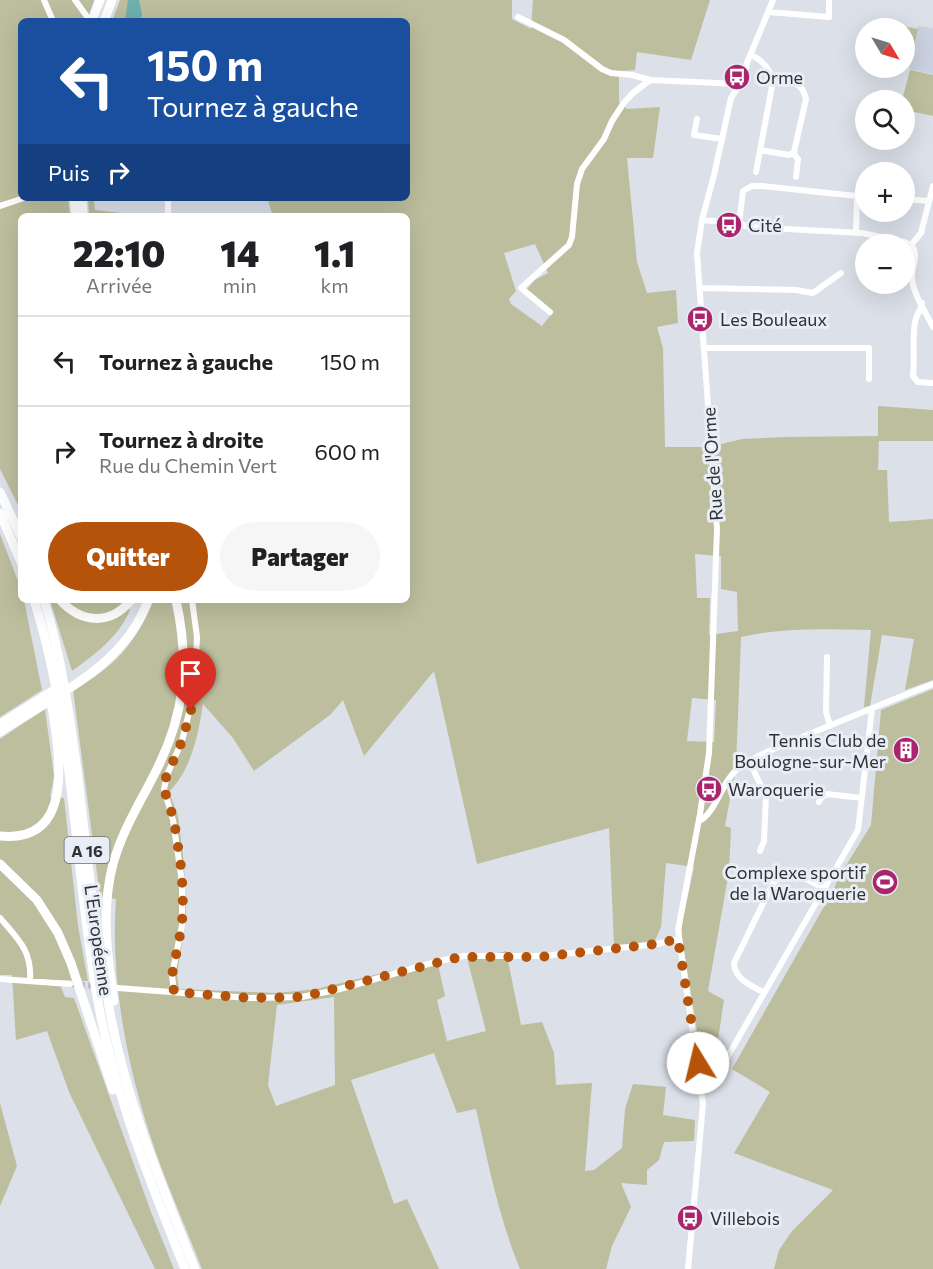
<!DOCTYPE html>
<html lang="fr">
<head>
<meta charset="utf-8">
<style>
	:root { --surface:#fff; --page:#f6f6f6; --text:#202124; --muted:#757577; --line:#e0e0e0; --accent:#b45309 }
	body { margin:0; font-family:Commissioner,sans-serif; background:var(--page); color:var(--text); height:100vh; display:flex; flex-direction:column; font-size:22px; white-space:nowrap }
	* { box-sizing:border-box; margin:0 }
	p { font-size:20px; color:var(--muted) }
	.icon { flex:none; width:33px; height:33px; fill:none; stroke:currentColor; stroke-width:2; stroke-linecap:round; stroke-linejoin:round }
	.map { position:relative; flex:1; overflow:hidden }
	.drawer { position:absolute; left:18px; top:213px; width:392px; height:390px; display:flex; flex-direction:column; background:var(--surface); border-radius:9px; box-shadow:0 6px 24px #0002 }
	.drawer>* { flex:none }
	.guide { position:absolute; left:18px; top:18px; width:392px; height:183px; border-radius:9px; box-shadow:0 6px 24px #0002; background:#1a4fa0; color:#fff; overflow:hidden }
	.needle { width:39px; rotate:128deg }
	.controls { position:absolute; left:855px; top:18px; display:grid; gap:12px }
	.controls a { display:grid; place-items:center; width:60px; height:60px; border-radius:50%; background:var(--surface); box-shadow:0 6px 24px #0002; font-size:30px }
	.pin { position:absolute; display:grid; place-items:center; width:51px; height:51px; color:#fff; margin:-62px -26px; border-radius:50% 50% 50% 0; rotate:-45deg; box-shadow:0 0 6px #0007 }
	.pin .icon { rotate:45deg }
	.me { position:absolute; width:66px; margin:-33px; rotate:351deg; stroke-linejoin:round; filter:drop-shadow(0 0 4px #0008) }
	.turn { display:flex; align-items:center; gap:21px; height:126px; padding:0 30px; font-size:27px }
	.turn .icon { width:78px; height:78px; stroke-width:2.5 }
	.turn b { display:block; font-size:42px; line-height:51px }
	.then { display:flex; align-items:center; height:57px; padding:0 30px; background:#0003; gap:12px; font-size:22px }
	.eta { display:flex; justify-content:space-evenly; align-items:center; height:102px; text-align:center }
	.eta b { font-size:36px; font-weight:800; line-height:42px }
	.cta { display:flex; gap:12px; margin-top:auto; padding:12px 30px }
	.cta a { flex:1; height:69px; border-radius:36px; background:var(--accent); color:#fff; font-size:24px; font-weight:800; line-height:69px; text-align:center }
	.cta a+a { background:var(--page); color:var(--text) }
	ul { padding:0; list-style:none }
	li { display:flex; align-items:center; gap:18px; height:90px; padding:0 30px; border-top:2px solid var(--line) }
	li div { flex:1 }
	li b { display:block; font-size:22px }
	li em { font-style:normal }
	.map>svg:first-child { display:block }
	.built { fill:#cad1e0 }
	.green { fill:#bcbe9d; fill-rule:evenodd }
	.water { fill:#6fafb0 }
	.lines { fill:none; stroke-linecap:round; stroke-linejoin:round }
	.minor-tunnel { stroke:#b9bdc5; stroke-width:6; stroke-dasharray:6 3; stroke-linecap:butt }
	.minor { stroke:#fff; stroke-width:6 }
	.highway { stroke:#fff; stroke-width:9 }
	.route { stroke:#b45309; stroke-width:10; stroke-dasharray:0 18 }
	.labels { text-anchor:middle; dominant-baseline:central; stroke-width:6; stroke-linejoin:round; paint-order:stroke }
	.shield { fill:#e8edf6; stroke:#676a6f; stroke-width:1.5 }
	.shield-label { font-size:16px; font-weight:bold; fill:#303235 }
	.poi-label { font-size:18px; fill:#303235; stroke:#e8edf6; text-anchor:start }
	.street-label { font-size:18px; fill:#303235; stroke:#e8edf6 }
</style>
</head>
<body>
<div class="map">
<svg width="933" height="1269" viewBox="0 0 933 1269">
	<rect width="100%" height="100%" fill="#dbe0e9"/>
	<path class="built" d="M918,26L933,28V74L909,69Z"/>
	<path class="green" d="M0,0H94L87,21H21V198H68L70,216H21V511L0,469Z
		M120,0H512V19L531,29L533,0H710L691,60L637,52L635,70L619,71V102L627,109L660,107L653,158H627L637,262L647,293L676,290L678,323L657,327L663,348L665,447H708L742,439L784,437L878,436V406L933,410V441H879L878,470H887L889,522L933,519V680L905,690L914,639L882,635L870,706L864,707L871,630C827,629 784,627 741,637L736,766L725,826L731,828L729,871L708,991L724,1000L714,1066L715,1073L710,1082L705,1081L682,938V924L694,867L666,863L661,927L654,943L614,945L609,828L477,864L434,671L364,756L343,700L330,715L254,771L233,738L203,704C198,735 192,768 169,792L178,816L184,864L186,918L177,974L179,989L277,993L316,989L437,960L445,996L437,1000L447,1041L486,1031L466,954H495L506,951L521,1025L542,1022L554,1053L556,1085L592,1083L585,1171L594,1170L622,1148L625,1109L633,1084L666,1087L663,1115L695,1120L694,1141L664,1142L659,1160L647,1170V1185L621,1183L631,1207L612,1246L606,1269H520C499,1218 488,1163 476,1109L457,1113L434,1053L351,1080L394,1204L407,1199L439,1269H202C187,1230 169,1190 155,1150C128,1071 110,983 116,899L100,896L73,690C114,668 136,643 154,600H406V216H273L267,198H406V21H112ZM535,244L548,273L535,280L527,289L553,312L542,326L511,304L509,299L516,291L504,253ZM695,554L721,556V589L737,592L738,631L709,635L710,598H697ZM692,698L716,700L714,742L687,741ZM334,997L335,1085L276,1106L268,1085L277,1005Z
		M902,26L918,29L911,60L905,58L904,28H902Z
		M910,70L933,75V116L905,110L904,100H902Z
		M88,198H94L95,210L148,216H89Z
		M0,534L21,589V600H24L42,690L0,717Z
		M50,600H125L130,610C118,638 95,654 72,671Z
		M933,689V1269H774L779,1250L792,1231L833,1190L734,1153L770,1092L732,1069L834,889L837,881L834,879L839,870L842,872L871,825L881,710Z
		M45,709L54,776L50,797L64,798L78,926L88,981L58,980L65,997L74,998L151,1212L174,1269H155L69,1092L47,1031L16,1040L12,975H0V739Z
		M0,1103L17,1166L0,1206Z"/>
	<path class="water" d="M128,0H139L142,14L141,21H125Z"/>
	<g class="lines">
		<path class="minor-tunnel" d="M70,984L109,987"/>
		<path class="minor" d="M44,0L53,21
			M75,0L88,18
			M768,12L829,17V0
			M518,17L564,40L602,69L611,73L632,75L650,80L740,84
			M751,55C762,60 770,69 773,81
			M697,119L694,135L722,139
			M793,153L798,159L796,177
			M756,172L773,81C787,78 803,82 806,99L794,152L789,155L760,150
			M904,199L929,201
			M0,206L24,198
			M168,216V198
			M702,220L739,223L748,227L862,233L904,242L911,245
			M739,223L743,191L752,186H761L857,196L856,233
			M911,245C920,256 911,265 912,278C913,294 926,313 933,327
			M911,245L921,233L933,186
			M700,288L796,290L813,293L841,273
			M922,303C921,311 916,315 915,322C912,340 915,358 913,376L918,382L933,383
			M550,312L521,288L569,245L572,237L577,184L582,169L604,139L612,121L623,104L633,93L650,80
			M705,348H869V379
			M827,657L826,712L830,726
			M749,761L766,796L764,841L760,851
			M819,802L822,797L827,794L862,798
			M699,821C716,814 722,779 740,767C762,752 789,743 814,732C854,716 893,699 933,684
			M0,918C19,940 32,951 30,981
			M0,979L70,984
			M118,988L249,998L302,997L340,989L439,961L464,956H543L657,944L678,939
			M174,992L172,975L182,925V882L173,820L164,789L167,775L182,741L194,692L197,637L192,600
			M764,993C751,985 735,980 734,963L772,885C787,864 807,879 824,889
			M702,1091L713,1082L858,830L872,709
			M688,1269L703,1104L678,930L700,814L709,753L717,529L697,253L702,220L714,175L731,98L744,78L747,63L773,0"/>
		<path class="highway" d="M92,21L100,0
			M104,21L112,0
			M74,198L76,216
			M82,198L83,216
			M0,492L21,537
			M0,513L21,562
			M34,600C75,729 74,870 98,1002C115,1095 150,1182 185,1269
			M44,600C62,658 70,718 78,778C87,854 95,931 109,1007C125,1098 161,1183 195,1269
			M60,600C81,623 110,626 131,600
			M0,724L54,690
			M0,732C54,695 125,667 148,600
			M0,836C81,844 57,742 50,694
			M0,864L37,900L58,933L71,963L113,1090
			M114,1001C107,956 101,909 113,864C122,831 140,803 155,773C185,715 190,664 176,600"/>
	</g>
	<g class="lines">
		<path class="route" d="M191,710L182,741L164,782V789L174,820L181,867L183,894L182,925L172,975L174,992L249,998L302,997L460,957H540L657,944L678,939L698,1063"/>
	</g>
	<defs>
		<symbol id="bus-disc" viewBox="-11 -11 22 22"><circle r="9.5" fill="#ab256c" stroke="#e8edf6"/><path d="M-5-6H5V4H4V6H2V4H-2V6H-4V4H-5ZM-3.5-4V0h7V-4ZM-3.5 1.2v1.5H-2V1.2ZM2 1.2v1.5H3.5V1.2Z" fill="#fff"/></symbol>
		<symbol id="building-disc" viewBox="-11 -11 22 22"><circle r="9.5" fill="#ab256c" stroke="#e8edf6"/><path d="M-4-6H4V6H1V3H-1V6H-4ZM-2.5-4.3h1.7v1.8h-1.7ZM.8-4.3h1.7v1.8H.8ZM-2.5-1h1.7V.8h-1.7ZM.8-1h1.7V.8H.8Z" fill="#fff"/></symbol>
		<symbol id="stadium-disc" viewBox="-11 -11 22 22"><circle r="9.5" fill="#ab256c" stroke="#e8edf6"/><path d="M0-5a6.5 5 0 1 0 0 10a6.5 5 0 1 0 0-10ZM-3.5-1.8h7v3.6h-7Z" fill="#fff"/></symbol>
	</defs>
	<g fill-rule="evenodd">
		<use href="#bus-disc" x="722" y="62" width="30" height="30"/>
		<use href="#bus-disc" x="714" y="210" width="30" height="30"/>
		<use href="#bus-disc" x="685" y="304" width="30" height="30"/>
		<use href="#building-disc" x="891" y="735" width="30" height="30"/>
		<use href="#bus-disc" x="694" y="774" width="30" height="30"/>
		<use href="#stadium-disc" x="870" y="867" width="30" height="30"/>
		<use href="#bus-disc" x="675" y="1203" width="30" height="30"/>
	</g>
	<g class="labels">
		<rect class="shield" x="64.5" y="837" width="45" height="26" rx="4.5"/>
		<g class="shield-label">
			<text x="87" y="850">A 16</text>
		</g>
		<g class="poi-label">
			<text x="756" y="77">Orme</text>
			<text x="748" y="225">Cité</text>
			<text x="720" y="319">Les Bouleaux</text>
			<text x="886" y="740" text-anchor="end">Tennis Club de<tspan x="886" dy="21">Boulogne-sur-Mer</tspan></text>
			<text x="728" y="789">Waroquerie</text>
			<text x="866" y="872" text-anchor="end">Complexe sportif<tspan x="866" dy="21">de la Waroquerie</tspan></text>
			<text x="710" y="1218">Villebois</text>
		</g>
		<g class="street-label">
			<text transform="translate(712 464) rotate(-94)">Rue de l'Orme</text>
			<text transform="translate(99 940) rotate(82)">L'Européenne</text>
		</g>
	</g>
</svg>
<div class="controls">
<a><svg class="needle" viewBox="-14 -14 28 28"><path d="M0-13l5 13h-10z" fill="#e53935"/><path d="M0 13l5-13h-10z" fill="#757577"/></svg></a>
<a><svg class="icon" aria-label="search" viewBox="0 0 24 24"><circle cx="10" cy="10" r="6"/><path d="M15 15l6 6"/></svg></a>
<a>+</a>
<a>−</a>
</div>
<div class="pin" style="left:191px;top:710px;background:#d93025"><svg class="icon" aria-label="arrive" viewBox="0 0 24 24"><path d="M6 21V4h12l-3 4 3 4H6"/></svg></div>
<svg class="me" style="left:698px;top:1063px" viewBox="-20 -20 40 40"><circle r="19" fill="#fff"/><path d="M0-13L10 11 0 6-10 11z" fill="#b45309"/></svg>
<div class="guide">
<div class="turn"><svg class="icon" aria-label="left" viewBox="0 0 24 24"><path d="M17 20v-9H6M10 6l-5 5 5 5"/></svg><div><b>150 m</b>Tournez à gauche</div></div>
<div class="then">Puis<svg class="icon" aria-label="right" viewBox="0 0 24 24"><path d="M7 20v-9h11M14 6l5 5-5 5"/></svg></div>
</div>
<section class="drawer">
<div class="eta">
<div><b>22:10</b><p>Arrivée</p></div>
<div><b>14</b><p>min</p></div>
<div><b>1.1</b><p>km</p></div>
</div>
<ul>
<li><svg class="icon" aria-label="left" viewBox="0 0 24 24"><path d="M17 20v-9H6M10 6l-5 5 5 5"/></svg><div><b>Tournez à gauche</b></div><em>150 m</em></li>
<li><svg class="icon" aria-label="right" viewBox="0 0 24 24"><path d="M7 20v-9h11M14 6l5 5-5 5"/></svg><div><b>Tournez à droite</b><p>Rue du Chemin Vert</p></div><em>600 m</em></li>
</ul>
<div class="cta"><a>Quitter</a><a>Partager</a></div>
</section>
</div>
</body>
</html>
